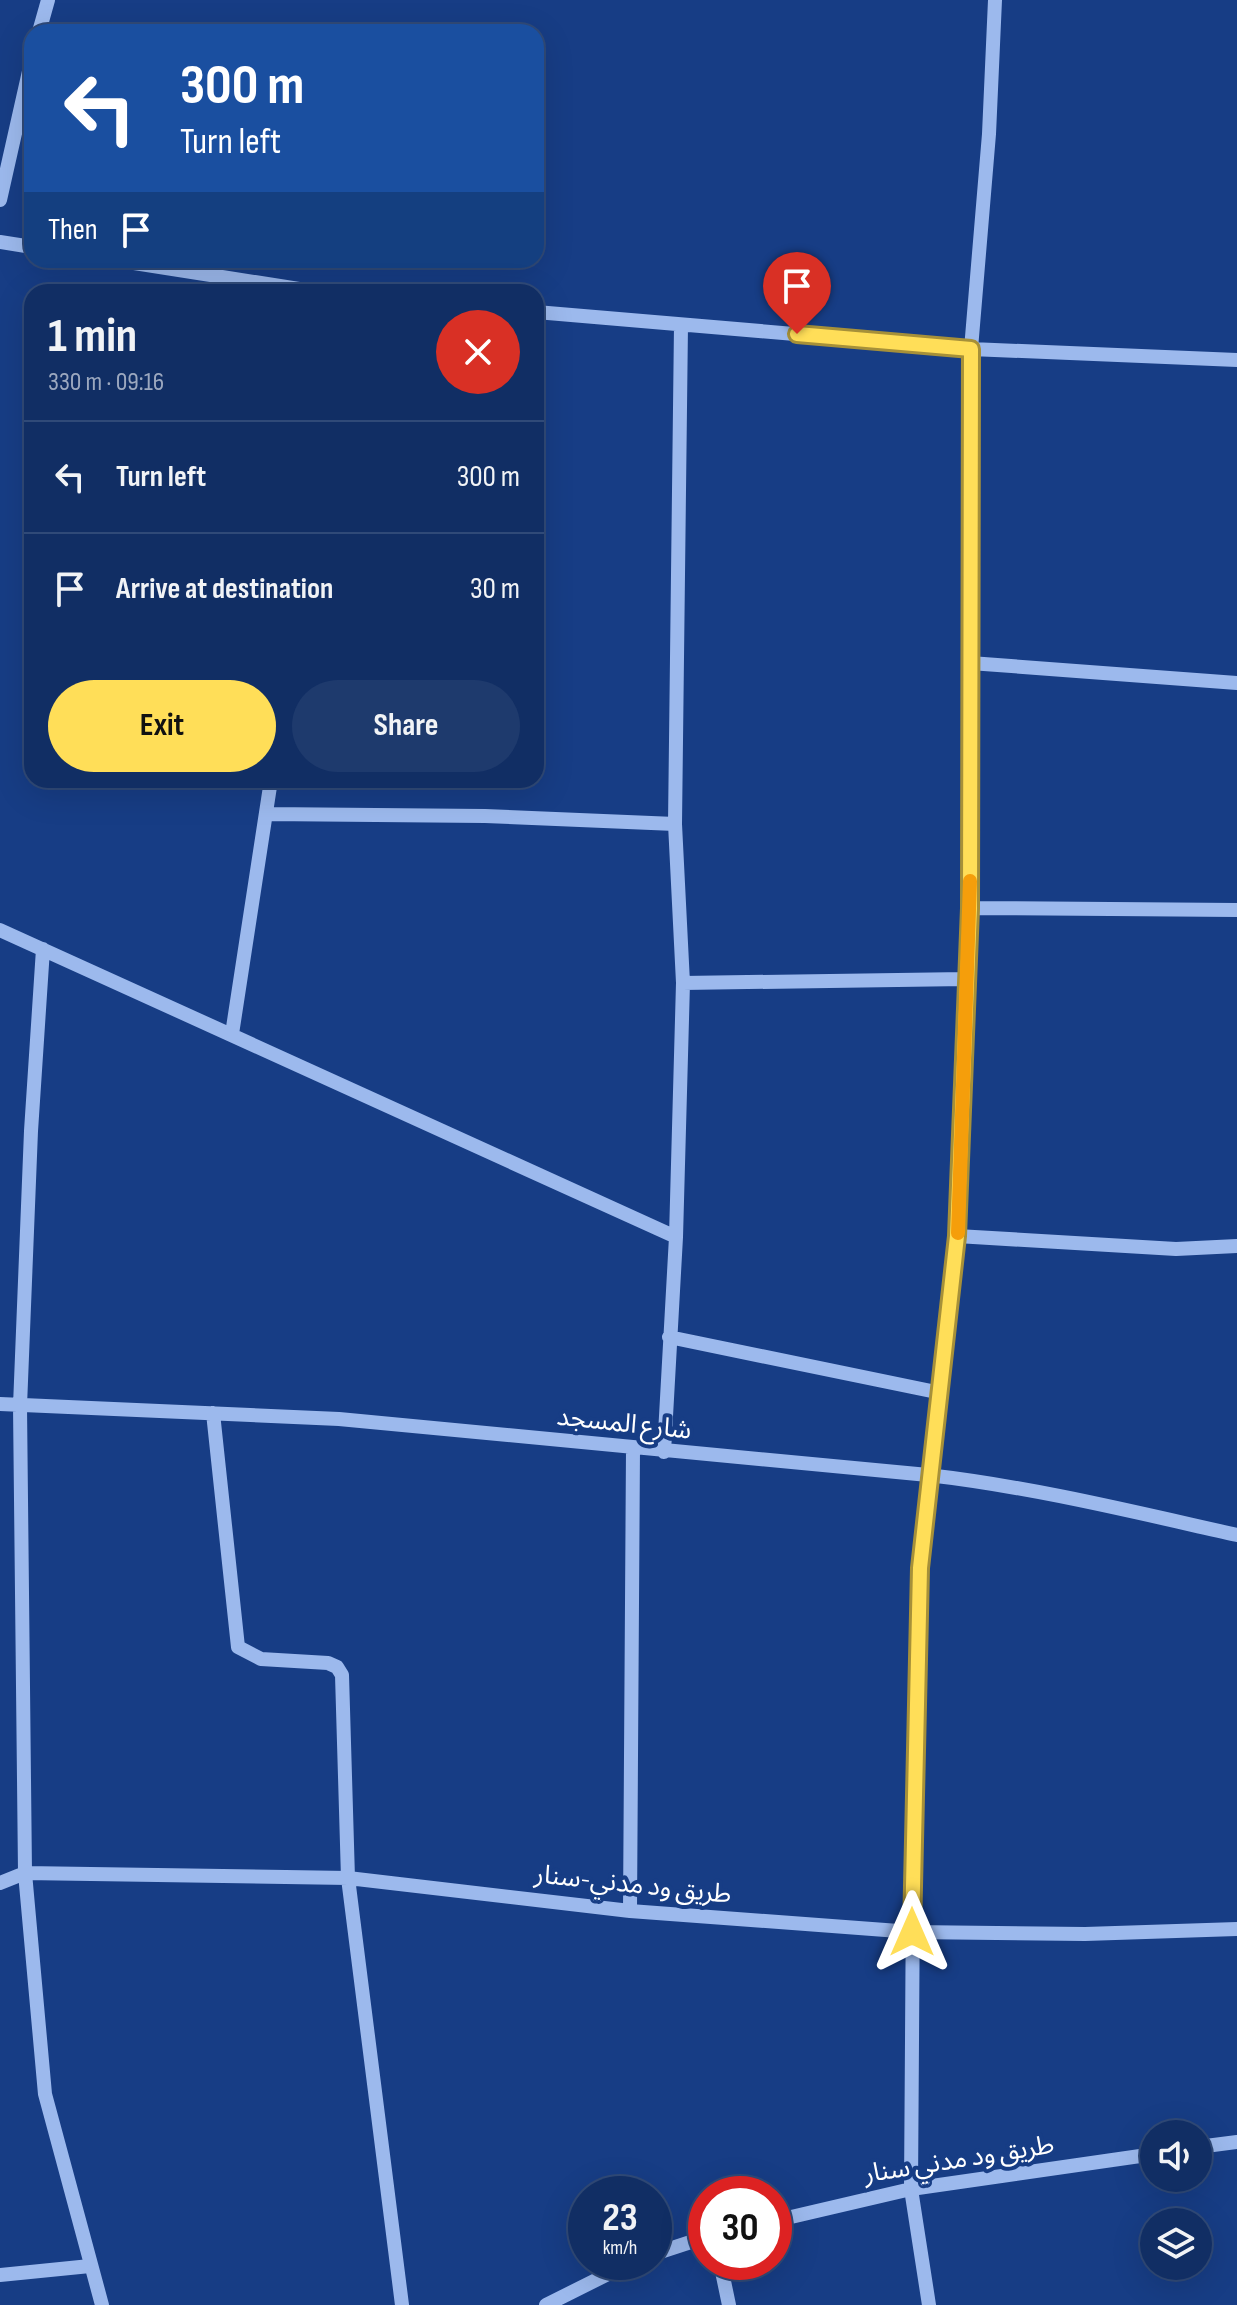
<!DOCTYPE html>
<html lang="en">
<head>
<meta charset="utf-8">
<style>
	:root { --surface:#112e64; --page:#1e3a6d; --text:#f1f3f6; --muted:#9ca8bf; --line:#304a78; --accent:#ffde58 }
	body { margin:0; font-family:"Sofia Sans Condensed","Noto Sans Arabic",sans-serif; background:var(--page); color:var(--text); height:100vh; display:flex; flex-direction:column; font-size:30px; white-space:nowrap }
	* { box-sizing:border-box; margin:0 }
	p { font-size:26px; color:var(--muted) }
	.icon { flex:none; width:44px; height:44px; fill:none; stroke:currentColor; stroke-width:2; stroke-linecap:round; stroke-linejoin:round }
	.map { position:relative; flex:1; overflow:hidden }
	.drawer { position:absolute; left:24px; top:284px; width:520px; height:504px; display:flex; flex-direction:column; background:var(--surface); border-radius:24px; box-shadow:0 8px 32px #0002,0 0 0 2px var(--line) }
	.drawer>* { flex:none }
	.top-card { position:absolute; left:24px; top:24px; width:520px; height:244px; border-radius:24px; box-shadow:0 8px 32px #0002,0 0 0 2px var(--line); background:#1a4fa0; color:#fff; overflow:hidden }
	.fabs { position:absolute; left:1140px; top:2120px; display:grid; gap:16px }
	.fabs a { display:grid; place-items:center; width:72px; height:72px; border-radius:50%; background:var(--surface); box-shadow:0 8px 32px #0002,0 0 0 2px var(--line); font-size:40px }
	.speed { position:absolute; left:568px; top:2176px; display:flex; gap:16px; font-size:40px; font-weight:700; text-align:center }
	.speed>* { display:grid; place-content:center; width:104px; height:104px; border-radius:50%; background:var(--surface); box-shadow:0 8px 32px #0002,0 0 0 2px var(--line); line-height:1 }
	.speed small { font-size:20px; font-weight:400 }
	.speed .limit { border:12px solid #d22; background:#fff; color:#111 }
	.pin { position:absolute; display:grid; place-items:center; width:68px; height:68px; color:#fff; margin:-82px -34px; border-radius:50% 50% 50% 0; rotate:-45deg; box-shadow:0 0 8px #0007 }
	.pin .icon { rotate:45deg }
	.me { position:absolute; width:88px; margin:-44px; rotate:0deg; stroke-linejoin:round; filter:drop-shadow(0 0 6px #0008) }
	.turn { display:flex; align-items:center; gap:28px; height:168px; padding:0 24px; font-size:36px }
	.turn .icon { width:104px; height:104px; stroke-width:2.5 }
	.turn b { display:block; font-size:56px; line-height:68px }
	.then { display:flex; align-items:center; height:76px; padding:0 24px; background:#0003; gap:16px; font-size:30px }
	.round { display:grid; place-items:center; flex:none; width:84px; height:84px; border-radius:42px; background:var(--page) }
	.summary { display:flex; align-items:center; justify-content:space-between; height:136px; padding:0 24px }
	h1 { font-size:48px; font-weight:700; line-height:60px }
	.cta { display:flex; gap:16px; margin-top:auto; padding:16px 24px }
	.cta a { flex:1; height:92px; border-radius:48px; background:var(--accent); color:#111; font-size:32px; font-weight:700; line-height:92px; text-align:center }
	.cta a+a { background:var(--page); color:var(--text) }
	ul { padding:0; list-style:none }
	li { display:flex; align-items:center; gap:24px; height:112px; padding:0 24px; border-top:2px solid var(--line) }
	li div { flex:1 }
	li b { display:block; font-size:30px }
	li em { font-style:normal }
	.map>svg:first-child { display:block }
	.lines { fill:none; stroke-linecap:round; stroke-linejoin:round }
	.minor { stroke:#9cb9ed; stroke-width:14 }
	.route-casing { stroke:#a69039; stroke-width:20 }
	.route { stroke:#ffde58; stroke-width:14 }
	.slow { stroke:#f59e0b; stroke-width:14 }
	.labels { text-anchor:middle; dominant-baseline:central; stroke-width:8; stroke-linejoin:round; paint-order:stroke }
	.street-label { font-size:26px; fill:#fff; stroke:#173d85 }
</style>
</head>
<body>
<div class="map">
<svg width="1237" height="2305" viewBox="0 0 1237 2305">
	<rect width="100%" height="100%" fill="#173d85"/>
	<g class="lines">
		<path class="minor" d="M39,32L48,0
			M0,200L32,58
			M0,242L32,247
			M115,260L318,292
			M536,312L971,349L1237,360
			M970,663L1237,683
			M267,814L485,816L675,824
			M970,908L1237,910
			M0,930L676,1237
			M43,949L31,1131L20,1406L25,1873L45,2094L102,2305
			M683,983L965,979
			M232,1034L271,780
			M957,1236L1176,1249L1237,1246
			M669,1337L941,1393
			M0,1404L339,1419L928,1475C1033,1487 1134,1512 1237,1535
			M213,1413L238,1647L261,1659L328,1663L337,1667L342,1675L348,1878L402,2305
			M664,1452L676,1237L683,983L675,824L681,325
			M0,1883L25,1873L348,1878L630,1911L912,1932L1085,1934L1237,1929
			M630,1911L633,1449
			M1198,2147L1237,2142
			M774,2221L911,2189L1154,2154
			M654,2254L706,2237
			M720,2262L729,2305
			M0,2275L90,2266
			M546,2305L632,2262
			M929,2305L911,2189L914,1743L920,1568L957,1236L970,908L971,349L989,134L995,0"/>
	</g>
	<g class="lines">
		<defs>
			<path id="route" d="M797,334L971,349L970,908L957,1236L920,1568L912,1932"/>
		</defs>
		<use href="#route" class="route-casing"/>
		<use href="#route" class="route"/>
		<path class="slow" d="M958,1233L970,881"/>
	</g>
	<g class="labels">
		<g class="street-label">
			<text transform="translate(624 1424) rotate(6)">شارع المسجد</text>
			<text transform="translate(633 1885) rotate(6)">طريق ود مدني-سنار</text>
			<text transform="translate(959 2160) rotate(-9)">طريق ود مدني سنار</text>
		</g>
	</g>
</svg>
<div class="fabs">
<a><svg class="icon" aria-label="sound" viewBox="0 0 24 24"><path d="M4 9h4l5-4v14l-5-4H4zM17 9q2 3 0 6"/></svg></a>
<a><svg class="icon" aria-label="layers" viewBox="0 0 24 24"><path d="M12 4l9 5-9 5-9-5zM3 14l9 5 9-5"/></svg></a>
</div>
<div class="speed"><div>23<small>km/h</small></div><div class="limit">30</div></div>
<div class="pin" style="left:797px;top:334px;background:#d93025"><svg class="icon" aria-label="arrive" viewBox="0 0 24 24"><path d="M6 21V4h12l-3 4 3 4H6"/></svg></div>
<svg class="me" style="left:912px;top:1932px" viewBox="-20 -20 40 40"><path d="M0-17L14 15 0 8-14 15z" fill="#ffde58" stroke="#fff" stroke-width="4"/></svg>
<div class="top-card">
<div class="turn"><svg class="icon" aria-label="left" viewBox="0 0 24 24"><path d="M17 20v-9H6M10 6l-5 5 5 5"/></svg><div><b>300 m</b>Turn left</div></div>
<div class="then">Then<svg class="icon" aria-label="arrive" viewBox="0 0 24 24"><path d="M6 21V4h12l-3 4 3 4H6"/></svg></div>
</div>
<section class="drawer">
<div class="summary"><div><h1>1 min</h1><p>330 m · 09:16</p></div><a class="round" style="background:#d93025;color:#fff"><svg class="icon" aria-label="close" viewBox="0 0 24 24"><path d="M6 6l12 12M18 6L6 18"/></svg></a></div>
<ul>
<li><svg class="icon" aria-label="left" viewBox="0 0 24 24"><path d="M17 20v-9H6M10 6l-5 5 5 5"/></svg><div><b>Turn left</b></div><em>300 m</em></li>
<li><svg class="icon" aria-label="arrive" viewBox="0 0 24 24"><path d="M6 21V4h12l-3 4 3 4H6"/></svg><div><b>Arrive at destination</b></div><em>30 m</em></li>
</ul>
<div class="cta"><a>Exit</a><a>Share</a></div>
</section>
</div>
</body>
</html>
